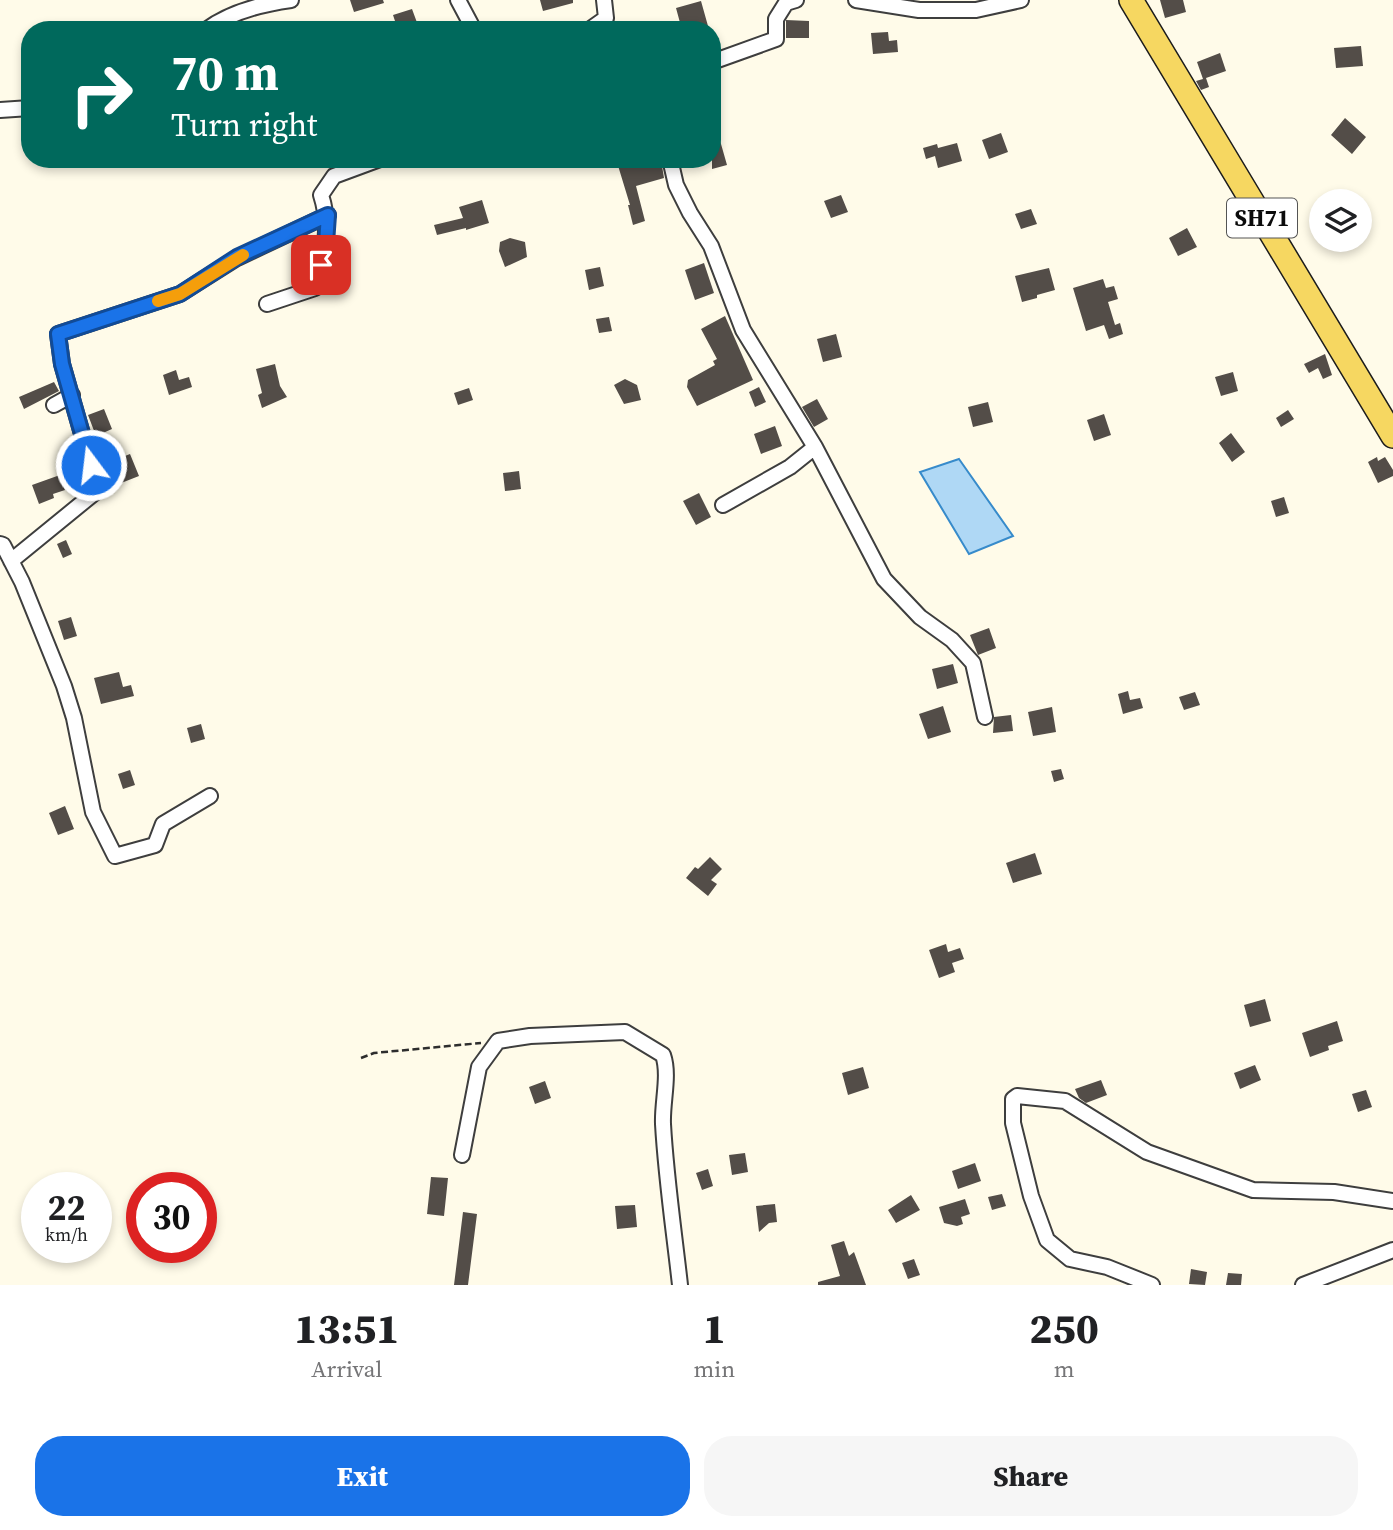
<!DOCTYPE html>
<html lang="en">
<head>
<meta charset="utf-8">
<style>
	:root { --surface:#fff; --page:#f6f6f6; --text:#202124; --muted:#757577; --accent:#1a73e8 }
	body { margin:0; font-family:"Source Serif 4",serif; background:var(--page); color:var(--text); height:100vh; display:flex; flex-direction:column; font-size:26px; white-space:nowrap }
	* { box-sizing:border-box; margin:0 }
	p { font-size:23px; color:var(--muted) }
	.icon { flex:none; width:38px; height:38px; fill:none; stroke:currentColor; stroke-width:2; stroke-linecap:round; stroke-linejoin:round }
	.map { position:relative; height:1285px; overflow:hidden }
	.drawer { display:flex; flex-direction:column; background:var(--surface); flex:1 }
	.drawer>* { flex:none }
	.hud { position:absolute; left:21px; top:21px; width:700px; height:147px; border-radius:28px; box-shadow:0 4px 10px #0003; background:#00695c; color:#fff; overflow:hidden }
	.fabs { position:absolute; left:1309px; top:189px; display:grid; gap:14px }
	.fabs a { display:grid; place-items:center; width:63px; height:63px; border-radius:50%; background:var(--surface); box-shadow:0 4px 10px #0003; font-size:35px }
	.speed { position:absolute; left:21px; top:1172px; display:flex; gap:14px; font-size:35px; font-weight:700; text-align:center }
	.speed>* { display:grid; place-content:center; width:91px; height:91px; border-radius:50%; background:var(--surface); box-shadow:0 4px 10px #0003; line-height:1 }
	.speed small { font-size:18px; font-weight:400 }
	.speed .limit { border:10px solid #d22; background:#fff; color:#111 }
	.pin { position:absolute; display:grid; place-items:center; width:60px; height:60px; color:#fff; margin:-30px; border-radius:14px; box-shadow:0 4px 10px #0006 }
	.me { position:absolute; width:77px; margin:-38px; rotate:345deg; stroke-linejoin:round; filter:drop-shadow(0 0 5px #0008) }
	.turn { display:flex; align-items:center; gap:24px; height:147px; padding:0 35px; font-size:32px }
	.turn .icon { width:91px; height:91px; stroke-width:2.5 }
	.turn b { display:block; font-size:49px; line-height:60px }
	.eta { display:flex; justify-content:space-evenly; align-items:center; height:119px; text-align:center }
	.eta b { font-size:42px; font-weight:800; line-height:49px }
	.cta { display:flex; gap:14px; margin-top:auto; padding:14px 35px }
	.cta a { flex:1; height:80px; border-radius:28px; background:var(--accent); color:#fff; font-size:28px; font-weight:800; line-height:80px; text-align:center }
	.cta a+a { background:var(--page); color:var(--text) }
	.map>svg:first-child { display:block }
	.water { fill:#afd8f5; stroke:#378bcb; stroke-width:2 }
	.building { fill:#534d48 }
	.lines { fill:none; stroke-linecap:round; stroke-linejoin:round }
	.minor-casing { stroke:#3e3e3e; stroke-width:18 }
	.primary-casing { stroke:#1c1c1c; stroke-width:26 }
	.path { stroke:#2d2d2d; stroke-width:2.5; stroke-dasharray:7 3.5; stroke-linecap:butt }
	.minor { stroke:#fff; stroke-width:14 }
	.primary { stroke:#f6d761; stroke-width:23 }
	.route-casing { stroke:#114b97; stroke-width:18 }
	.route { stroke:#1a73e8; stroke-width:12 }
	.slow { stroke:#f59e0b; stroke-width:12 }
	.labels { text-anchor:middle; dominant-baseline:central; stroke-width:7; stroke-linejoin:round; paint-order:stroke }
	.shield { fill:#fff; stroke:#545454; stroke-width:2 }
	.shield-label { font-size:23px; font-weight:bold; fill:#0b0b0b }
</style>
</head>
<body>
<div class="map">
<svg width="1393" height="1285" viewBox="0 0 1393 1285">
	<rect width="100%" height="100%" fill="#fffbe9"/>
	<path class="water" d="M959,459L1013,536L969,554L920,472Z"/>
	<path class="building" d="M350,0H383L384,3L354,12Z
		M540,0H573V3L543,11Z
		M1160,0H1183L1186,12L1165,18Z
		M701,1L708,26L682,30L676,8Z
		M412,9L419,28L398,30L393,15Z
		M786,20L809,21V38H786Z
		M888,32L889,41L897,40L898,52L873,54L871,33Z
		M1361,46L1363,66L1336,68L1334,48Z
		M1220,53L1226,71L1206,78L1209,87L1201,90L1196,81L1203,79L1197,62Z
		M1345,118L1366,137L1352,154L1331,135Z
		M712,123H715L727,165L712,169Z
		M1001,133L1008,152L989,159L982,140Z
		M957,143L962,161L938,168L935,156L926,159L923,148L937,144L938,148Z
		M616,159H646L647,164L661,160L664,178L636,186L645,221L633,225L628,205H630Z
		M841,195L848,212L831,218L824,201Z
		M482,200L489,223L466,230V228L437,235L434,225L463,218L459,207Z
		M1031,209L1037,224L1021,229L1015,214Z
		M1187,228L1197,247L1178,256L1169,238Z
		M510,238L525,242L527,257L505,267L499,251L500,242Z
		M704,263L714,293L695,300L685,270Z
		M600,267L604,286L589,290L585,270Z
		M1049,268L1055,290L1037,295V298L1022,302L1015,276Z
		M1103,279L1106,288L1114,286L1118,299L1108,302L1115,325L1120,323L1123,334L1109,339L1104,325L1086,331L1073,288Z
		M725,316L753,380L697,406L687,387L688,380L715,365L713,361L717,359L701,329Z
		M609,317L612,331L599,333L596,319Z
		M836,334L842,357L823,362L817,339Z
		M1325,354L1332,375L1323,379L1318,368L1309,373L1304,364Z
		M275,364L280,386L287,397L262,408L258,395L262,393L256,369Z
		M176,370L179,380L189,377L192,387L169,395L163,375Z
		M1233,372L1238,391L1221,396L1215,377Z
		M625,379L637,385L641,400L624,404L614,385Z
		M54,382L59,391L24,409L19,397Z
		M759,387L766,402L755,407L749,392Z
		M469,388L473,400L458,405L454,393Z
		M817,399L828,419L814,427L802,407Z
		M988,402L993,422L973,427L968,407Z
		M104,409L112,429L96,436L88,415Z
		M1288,410L1294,419L1281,427L1276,418Z
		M1104,414L1111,435L1094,441L1087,420Z
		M775,426L782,446L761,454L754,434Z
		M1231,433L1245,452L1232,462L1219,443Z
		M130,454L139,476L111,487L102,465Z
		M1377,457L1378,461L1385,457L1393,470V476L1378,483L1368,462Z
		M519,471L521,489L505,491L503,473Z
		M60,475L65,490L53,494L54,498L39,504L32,485Z
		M699,493L711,517L696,525L683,501Z
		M1284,497L1289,513L1276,517L1271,501Z
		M66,540L72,554L63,558L57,544Z
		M71,617L77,636L64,640L58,621Z
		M989,628L996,648L978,655L970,635Z
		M953,664L958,683L937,689L932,669Z
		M119,672L123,687L131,685L134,696L101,704L94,678Z
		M1128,691L1130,700L1140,698L1143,708L1123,714L1118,694Z
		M1195,692L1200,705L1184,710L1179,697Z
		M943,706L951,732L928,739L919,714Z
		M1052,707L1056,732L1033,736L1028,712Z
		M1011,715L1013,731L993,733L994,717Z
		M201,724L205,739L191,743L187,728Z
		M1061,769L1064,779L1054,782L1051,771Z
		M130,770L135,785L123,789L118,774Z
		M65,806L74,829L58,835L49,813Z
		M1035,853L1042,874L1013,883L1006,863Z
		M710,857L722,869L711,880L717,884L708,896L686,878L695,867L698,869Z
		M946,944L948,952L960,948L964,959L952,963L955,972L939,978L929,950Z
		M1265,999L1271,1021L1250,1027L1244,1005Z
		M1337,1021L1343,1041L1328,1046L1329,1050L1310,1057L1302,1033Z
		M1255,1065L1261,1080L1240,1089L1234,1073Z
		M863,1067L869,1088L848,1095L842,1073Z
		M1101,1080L1107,1095L1086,1103L1079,1098L1075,1089Z
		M545,1081L551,1098L535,1104L529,1087Z
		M1366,1090L1372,1107L1358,1112L1352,1094Z
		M745,1153L748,1172L732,1175L729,1155Z
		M975,1163L981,1181L958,1189L952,1171Z
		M708,1169L713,1186L702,1190L696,1173Z
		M431,1177L448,1178L444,1216L427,1214Z
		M1002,1194L1006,1206L992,1210L988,1197Z
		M911,1195L920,1210L896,1223L888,1210Z
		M965,1199L970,1214L961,1217L963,1224L957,1226L944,1223L939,1207Z
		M775,1204L777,1222L769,1223L759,1232L756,1206Z
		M635,1205L637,1227L617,1229L615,1206Z
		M463,1212L477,1214L468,1285H454Z
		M844,1241L849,1256L854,1252L866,1285H818V1282L840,1276L831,1245Z
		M914,1259L920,1275L908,1279L902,1263Z
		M1191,1269L1207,1272L1205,1285L1189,1284Z
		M1228,1273L1242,1274L1241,1285H1226Z"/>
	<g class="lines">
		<defs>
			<path id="minor" d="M458,0L474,30
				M856,0L919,10H976L1021,0
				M206,30C230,12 262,4 291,0
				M589,30L606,18L604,0
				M712,62L776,39V19L786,3L796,0
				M0,110L30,108
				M670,159L676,185L690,213L711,246L743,330L815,447L790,467L723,505
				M267,304L315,288C323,254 332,229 321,195L334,176L380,159
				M54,405L72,395
				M815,447L884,579L920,617L952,640L973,663L985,717
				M0,544L3,545L22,582L64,686L74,718L93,812L115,856L155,845L163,824L210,796
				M11,561L98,490L62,364L58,334L180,294L237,258L328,215
				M462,1155L479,1067L498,1041L530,1036L625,1032L663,1055C670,1075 662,1102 663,1124C666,1178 674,1231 680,1285
				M1152,1285L1107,1267L1070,1259L1047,1240L1031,1196L1013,1123V1099L1017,1096L1065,1101L1147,1152L1253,1190L1334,1192L1393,1201
				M1303,1285L1393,1250"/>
			<path id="primary" d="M1131,0L1393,436"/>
		</defs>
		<use href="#minor" class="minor-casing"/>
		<use href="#primary" class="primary-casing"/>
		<path class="path" d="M361,1058L374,1053L481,1043"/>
		<use href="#minor" class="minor"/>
		<use href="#primary" class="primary"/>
	</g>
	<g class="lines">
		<defs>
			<path id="route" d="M91,465L62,364L58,334L180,294L237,257L328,215L326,243L321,265"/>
		</defs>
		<use href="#route" class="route-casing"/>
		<use href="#route" class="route"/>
		<path class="slow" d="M158,301L180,294L243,255"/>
	</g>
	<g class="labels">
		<rect class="shield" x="1227" y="198.5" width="70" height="39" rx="5"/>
		<g class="shield-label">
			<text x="1262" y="218">SH71</text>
		</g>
	</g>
</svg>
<div class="fabs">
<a><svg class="icon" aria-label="layers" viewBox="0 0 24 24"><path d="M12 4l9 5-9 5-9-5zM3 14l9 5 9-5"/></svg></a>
</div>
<div class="speed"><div>22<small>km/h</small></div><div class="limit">30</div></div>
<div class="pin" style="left:321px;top:265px;background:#d93025"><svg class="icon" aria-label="arrive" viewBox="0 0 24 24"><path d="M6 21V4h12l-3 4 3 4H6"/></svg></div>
<svg class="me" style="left:91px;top:465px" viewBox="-20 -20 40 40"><circle r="17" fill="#1a73e8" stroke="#fff" stroke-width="3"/><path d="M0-11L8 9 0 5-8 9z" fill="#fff"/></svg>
<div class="hud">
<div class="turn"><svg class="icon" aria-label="right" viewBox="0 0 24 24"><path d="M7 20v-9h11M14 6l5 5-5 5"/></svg><div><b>70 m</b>Turn right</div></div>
</div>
</div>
<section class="drawer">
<div class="eta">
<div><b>13:51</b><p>Arrival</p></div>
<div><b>1</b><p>min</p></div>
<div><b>250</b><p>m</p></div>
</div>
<div class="cta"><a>Exit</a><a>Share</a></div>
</section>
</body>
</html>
